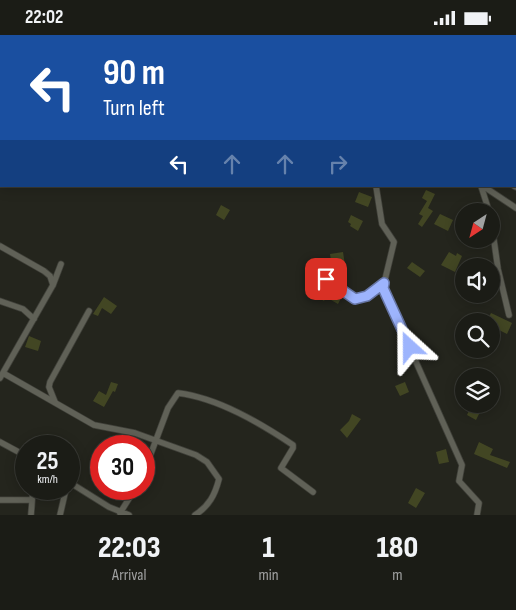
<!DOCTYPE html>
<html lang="en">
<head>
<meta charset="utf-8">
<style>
	:root { --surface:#1b1c16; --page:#282923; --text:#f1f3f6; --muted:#a0a1a1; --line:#393a35 }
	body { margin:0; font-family:"Sofia Sans Condensed",sans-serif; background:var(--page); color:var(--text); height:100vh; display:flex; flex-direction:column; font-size:19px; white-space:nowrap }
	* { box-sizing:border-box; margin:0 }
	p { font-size:16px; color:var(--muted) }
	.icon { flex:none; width:28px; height:28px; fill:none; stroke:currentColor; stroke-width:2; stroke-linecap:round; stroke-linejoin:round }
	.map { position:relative; height:480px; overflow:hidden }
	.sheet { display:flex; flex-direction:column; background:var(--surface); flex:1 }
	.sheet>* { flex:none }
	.top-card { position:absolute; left:0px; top:0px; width:516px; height:152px; box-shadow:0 2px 12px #0003,0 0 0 1px var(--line); background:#1a4fa0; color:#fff; overflow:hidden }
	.needle { width:32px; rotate:216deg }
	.fabs { position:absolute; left:455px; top:168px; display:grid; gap:10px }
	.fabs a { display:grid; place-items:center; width:45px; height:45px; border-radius:50%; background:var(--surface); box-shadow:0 2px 12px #0003,0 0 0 1px var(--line); font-size:25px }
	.speed { position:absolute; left:15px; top:400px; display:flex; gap:10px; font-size:25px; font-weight:700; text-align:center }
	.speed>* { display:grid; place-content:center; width:65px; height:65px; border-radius:50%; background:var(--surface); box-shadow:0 2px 12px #0003,0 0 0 1px var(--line); line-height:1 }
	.speed small { font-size:12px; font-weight:400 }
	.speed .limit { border:8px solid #d22; background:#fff; color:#111 }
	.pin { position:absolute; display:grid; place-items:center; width:42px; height:42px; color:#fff; margin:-21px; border-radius:10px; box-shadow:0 2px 8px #0006 }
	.me { position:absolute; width:55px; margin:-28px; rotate:336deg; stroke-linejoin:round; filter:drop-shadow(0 0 4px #0008) }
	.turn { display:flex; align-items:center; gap:18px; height:105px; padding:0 20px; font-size:22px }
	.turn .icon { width:65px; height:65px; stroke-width:2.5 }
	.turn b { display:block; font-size:35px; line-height:42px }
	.lanes { display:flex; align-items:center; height:48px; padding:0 20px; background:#0003; justify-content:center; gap:25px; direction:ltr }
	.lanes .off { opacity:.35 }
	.eta { display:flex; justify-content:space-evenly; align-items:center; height:85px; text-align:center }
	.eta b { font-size:30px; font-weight:800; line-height:35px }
	.status { display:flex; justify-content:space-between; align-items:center; height:35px; padding:0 25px; background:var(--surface); direction:ltr }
	.status svg { height:14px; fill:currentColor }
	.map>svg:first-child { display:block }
	.building { fill:#424623 }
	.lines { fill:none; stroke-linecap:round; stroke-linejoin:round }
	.minor-casing { stroke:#40413a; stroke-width:7 }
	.minor { stroke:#606157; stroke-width:5.5 }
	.route-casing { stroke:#6675a4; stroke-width:12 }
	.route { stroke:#9db4fd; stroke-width:9 }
</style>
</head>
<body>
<div class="status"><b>22:02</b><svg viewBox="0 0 49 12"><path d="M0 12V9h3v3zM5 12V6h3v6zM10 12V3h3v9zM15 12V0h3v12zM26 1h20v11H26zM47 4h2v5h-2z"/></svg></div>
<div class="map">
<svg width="516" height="480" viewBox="0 0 516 480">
	<rect width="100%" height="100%" fill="#24251d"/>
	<path class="building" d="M426,155L435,159L428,173L433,176L422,192L418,189L423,181L419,179L427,166L422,163Z
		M359,157L372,162L368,172L355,167Z
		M221,170L230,175L224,185L216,180Z
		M440,179L453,185L448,196L434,189Z
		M351,180L363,186L358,196L350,191L351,189L348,187Z
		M343,217L345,230L332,231L330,219Z
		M449,217L456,221L457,218L462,221L455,237L441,230Z
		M412,227L425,236L420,242L407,233Z
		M320,250L341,263L338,269L326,262L324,266L314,260Z
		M104,262L117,271L111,279L102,273L98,281L93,279Z
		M491,278L512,288L507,299L491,291V286H487Z
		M29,301L41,306L38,316L25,312Z
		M111,347L118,349L115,357L113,356L104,372L93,366L99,356L106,360Z
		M405,347L409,357L400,361L395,351Z
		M472,369L482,373L476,385L467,380Z
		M352,379L361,384L347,403L340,395L349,386Z
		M479,407L493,414L490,420L510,427L507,433L474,419Z
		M446,414L449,427L439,429L436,417Z
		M416,453L425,458L416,473L408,468Z"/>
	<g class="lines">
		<defs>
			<path id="minor" d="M369,0V1
				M478,0L481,1
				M495,1V0
				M376,151L382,189L394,207L383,253L462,430L459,446L479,468L477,480
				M481,151L489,176
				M483,151L516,173
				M514,151L516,152
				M491,184L498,234L509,280
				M0,211L44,236L50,241L53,250
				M326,244L355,264L367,261L384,248
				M0,266L23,274L34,284
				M3,338L94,390L135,398L196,420L207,427L219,444C215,460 209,471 195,480
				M0,343L53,250L61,229
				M55,367L49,352L50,347L89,276
				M0,407L26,421
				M144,437L168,373L178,358C218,363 260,388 293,410V413L281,433L313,457
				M69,447L109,472L129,480
				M0,465H32
				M120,478L135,454
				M31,480L33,454
				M60,480L66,454"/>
		</defs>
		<use href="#minor" class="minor-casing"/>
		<use href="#minor" class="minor"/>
	</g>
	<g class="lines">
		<defs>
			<path id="route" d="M326,244L355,264L367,261L384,248L383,253L410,312"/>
		</defs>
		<use href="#route" class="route-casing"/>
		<use href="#route" class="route"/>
	</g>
</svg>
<div class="fabs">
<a><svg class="needle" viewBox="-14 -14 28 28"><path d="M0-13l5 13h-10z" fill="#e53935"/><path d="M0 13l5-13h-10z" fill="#a0a1a1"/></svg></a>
<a><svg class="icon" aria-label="sound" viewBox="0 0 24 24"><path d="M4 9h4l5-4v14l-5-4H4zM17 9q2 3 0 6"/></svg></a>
<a><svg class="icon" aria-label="search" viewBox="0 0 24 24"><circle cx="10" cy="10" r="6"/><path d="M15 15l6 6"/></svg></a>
<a><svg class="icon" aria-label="layers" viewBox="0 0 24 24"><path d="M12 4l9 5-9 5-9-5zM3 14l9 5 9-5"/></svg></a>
</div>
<div class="speed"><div>25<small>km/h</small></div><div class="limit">30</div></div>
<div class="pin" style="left:326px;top:244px;background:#d93025"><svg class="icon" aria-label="arrive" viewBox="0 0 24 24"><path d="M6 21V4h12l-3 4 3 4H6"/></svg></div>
<svg class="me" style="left:410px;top:312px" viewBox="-20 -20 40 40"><path d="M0-17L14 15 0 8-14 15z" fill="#9db4fd" stroke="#fff" stroke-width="4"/></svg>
<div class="top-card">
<div class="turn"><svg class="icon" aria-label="left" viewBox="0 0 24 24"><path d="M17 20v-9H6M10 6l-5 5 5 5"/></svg><div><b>90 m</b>Turn left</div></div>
<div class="lanes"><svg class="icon" aria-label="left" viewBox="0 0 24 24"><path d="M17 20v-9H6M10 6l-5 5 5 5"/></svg><svg class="icon off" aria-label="ahead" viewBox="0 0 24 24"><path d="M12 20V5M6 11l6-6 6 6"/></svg><svg class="icon off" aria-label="ahead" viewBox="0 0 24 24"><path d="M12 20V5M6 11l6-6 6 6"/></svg><svg class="icon off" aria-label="right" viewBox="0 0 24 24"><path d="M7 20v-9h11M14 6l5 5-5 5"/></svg></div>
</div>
</div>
<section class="sheet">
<div class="eta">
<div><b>22:03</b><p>Arrival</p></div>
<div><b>1</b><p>min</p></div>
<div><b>180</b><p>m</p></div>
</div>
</section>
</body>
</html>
